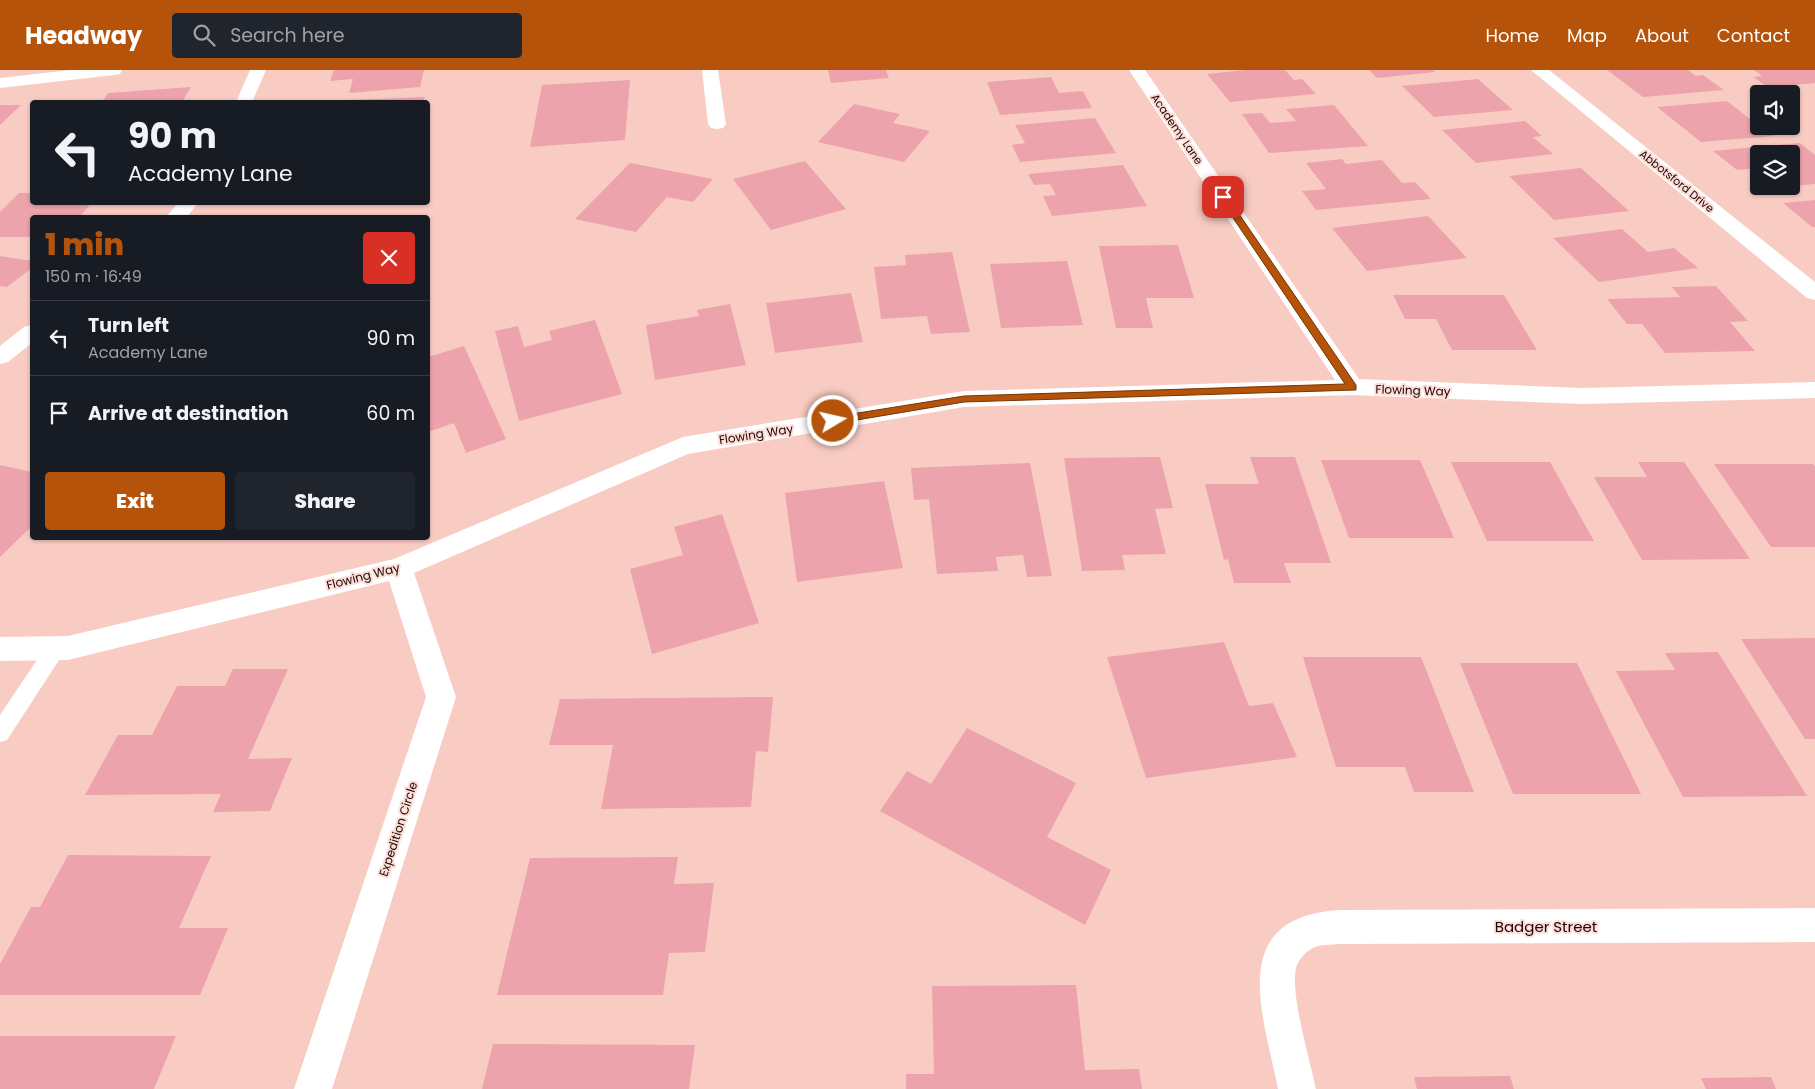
<!DOCTYPE html>
<html lang="en">
<head>
<meta charset="utf-8">
<style>
	:root { --surface:#171b24; --page:#20242c; --text:#f1f3f6; --muted:#9ea1a6; --line:#363941; --accent:#b45309 }
	body { margin:0; font-family:Poppins,sans-serif; background:var(--page); color:var(--text); height:100vh; display:flex; flex-direction:column; font-size:19px; white-space:nowrap }
	* { box-sizing:border-box; margin:0 }
	p { font-size:16px; color:var(--muted) }
	.icon { flex:none; width:28px; height:28px; fill:none; stroke:currentColor; stroke-width:2; stroke-linecap:round; stroke-linejoin:round }
	.map { position:relative; flex:1; overflow:hidden }
	.side { position:absolute; left:30px; top:145px; width:400px; height:325px; display:flex; flex-direction:column; background:var(--surface); border-radius:5px; box-shadow:0 1px 4px #0004 }
	.side>* { flex:none }
	.top-card { position:absolute; left:30px; top:30px; width:400px; height:105px; border-radius:5px; box-shadow:0 1px 4px #0004; background:#171b24; color:var(--text); overflow:hidden }
	.buttons { position:absolute; left:1750px; top:15px; display:grid; gap:10px }
	.buttons a { display:grid; place-items:center; width:50px; height:50px; border-radius:5px; background:var(--surface); box-shadow:0 1px 4px #0004; font-size:25px }
	.pin { position:absolute; display:grid; place-items:center; width:42px; height:42px; color:#fff; margin:-21px; border-radius:10px; box-shadow:0 2px 8px #0006 }
	.me { position:absolute; width:55px; margin:-28px; rotate:81deg; stroke-linejoin:round; filter:drop-shadow(0 0 4px #0008) }
	.turn { display:flex; align-items:center; gap:18px; height:105px; padding:0 15px; font-size:22px }
	.turn .icon { width:65px; height:65px; stroke-width:2.5 }
	.turn b { display:block; font-size:35px; line-height:42px }
	.round { display:grid; place-items:center; flex:none; width:52px; height:52px; border-radius:5px; background:var(--page) }
	.summary { display:flex; align-items:center; justify-content:space-between; height:85px; padding:0 15px }
	h1 { font-size:30px; font-weight:800; line-height:38px; color:var(--accent) }
	.primary-button { display:flex; gap:10px; margin-top:auto; padding:10px 15px }
	.primary-button a { flex:1; height:58px; border-radius:5px; background:var(--accent); color:#fff; font-size:20px; font-weight:800; line-height:58px; text-align:center }
	.primary-button a+a { background:var(--page); color:var(--text) }
	ul { padding:0; list-style:none }
	li { display:flex; align-items:center; gap:15px; height:75px; padding:0 15px; border-top:1px solid var(--line) }
	li div { flex:1 }
	li b { display:block; font-size:19px }
	li em { font-style:normal }
	header { display:flex; align-items:center; gap:30px; box-sizing:border-box; height:70px; padding:0 25px; background:var(--accent); color:#fff }
	header strong { font-size:24px }
	nav { display:flex; gap:28px; margin-inline-start:auto; font-size:18px }
	.search { width:350px; height:45px; background:var(--page); display:flex; align-items:center; gap:12px; box-sizing:border-box; padding:0 18px; border-radius:5px; color:var(--muted); font-size:19px }
	.map>svg:first-child { display:block }
	.building { fill:#eda3ab }
	.lines { fill:none; stroke-linecap:round; stroke-linejoin:round }
	.lane { fill:#fff; fill-rule:evenodd }
	.street { fill:#fff; fill-rule:evenodd }
	.route { fill:#b45309; stroke:#753606 }
	.labels { text-anchor:middle; dominant-baseline:central; stroke-width:4; stroke-linejoin:round; paint-order:stroke }
	.far-street-label { font-size:11px; fill:#1c0502; stroke:#fcddd7 }
	.street-label { font-size:12px; fill:#1c0502; stroke:#fcddd7 }
	.near-street-label { font-size:15px; fill:#1c0502; stroke:#fcddd7 }
</style>
</head>
<body>
<header>
<strong>Headway</strong>
<div class="search"><svg class="icon" aria-label="search" viewBox="0 0 24 24"><circle cx="10" cy="10" r="6"/><path d="M15 15l6 6"/></svg>Search here</div>
<nav><a>Home</a><a>Map</a><a>About</a><a>Contact</a></nav>
</header>
<div class="map">
<svg width="1815" height="1019" viewBox="0 0 1815 1019">
	<rect width="100%" height="100%" fill="#f9ccc3"/>
	<path class="building" d="M334,0H424L420,17L349,23L353,9L330,11Z
		M828,0H886L889,8L831,13Z
		M1245,0H1285L1294,10L1302,9L1316,24L1230,32L1207,4Z
		M1369,0H1433L1435,2L1377,8Z
		M1607,0H1688L1696,6L1703,5L1724,20L1643,27Z
		M1754,0H1815V13L1768,17L1753,7L1762,6Z
		M1051,7L1059,23L1083,21L1092,38L1000,45L987,12Z
		M1478,9L1513,40L1434,47L1402,16Z
		M630,10L625,70L530,77L542,15Z
		M191,17L182,32H102L108,23Z
		M425,27L422,32H349L350,30Z
		M1727,31L1759,56L1774,66L1701,72L1657,37Z
		M854,34L900,44L893,53L930,61L904,92L818,72Z
		M0,35H21L0,55Z
		M1334,35L1368,76L1269,83L1242,44L1262,43L1270,53L1296,51L1286,39Z
		M1095,48L1116,83L1020,92L1012,75L1025,73L1015,55Z
		M1525,51L1542,66L1533,67L1553,84L1476,93L1442,60Z
		M1800,73L1815,85V114L1791,116V84H1759V98L1737,100L1713,81Z
		M1342,89L1346,94L1382,90L1402,113L1415,112L1431,129L1316,140L1302,121L1326,119L1306,93Z
		M805,91L846,139L771,160L733,109Z
		M630,93L713,109L693,132L667,127L636,162L575,149Z
		M1123,95L1147,136L1052,146L1043,126L1056,125L1050,114L1034,115L1028,104Z
		M1581,98L1629,141L1554,150L1509,106Z
		M19,123H32V132H92L79,148H32V167H0V142Z
		M1815,130V157H1812L1783,133Z
		M1428,146L1467,188L1367,201L1332,158Z
		M1622,159L1648,182L1674,178L1698,198L1599,212L1553,168Z
		M1178,175L1194,228H1146L1153,258H1116L1099,176Z
		M952,182L970,262L931,264L927,246L881,249L874,197L906,195L905,185Z
		M0,186L32,191V198L7,217L0,216Z
		M1067,191L1083,255L1001,258L990,194Z
		M1716,216L1748,251L1730,252L1755,281L1665,283L1642,254H1627L1607,229L1680,227L1672,217Z
		M851,223L863,272L775,283L766,233Z
		M1393,225H1504L1537,280H1452L1436,249H1405Z
		M730,234L746,295L655,310L646,255L699,246L697,240Z
		M595,250L622,324L519,351L495,261L518,256L524,277L552,270L549,261Z
		M464,276L506,369L466,383L454,353L428,362V287Z
		M1160,387L1173,438L1155,439L1166,484L1122,485L1125,500L1082,501L1064,388Z
		M1250,387H1295L1331,493H1284L1291,513H1234L1228,489L1224,490L1205,414H1259Z
		M1321,390H1420L1454,468H1349Z
		M1451,392H1550L1594,471H1487Z
		M1638,392H1684L1750,489L1642,490L1594,407H1647Z
		M1030,393L1052,506L1027,507L1023,485L996,487L998,501L937,504L929,429L914,430L911,398Z
		M1714,394H1813L1815,396V477H1771Z
		M0,395L32,402V456L0,487Z
		M884,411L903,498L797,512L785,423Z
		M722,444L759,553L652,584L630,499L683,485L674,457Z
		M1815,568V669H1805L1741,569Z
		M1224,572L1249,636L1273,633L1297,687L1146,708L1107,587Z
		M1718,582L1807,726L1683,727L1616,601L1675,600L1665,583Z
		M1303,587H1421L1474,722H1414L1405,697H1336Z
		M1460,593H1577L1641,724H1513Z
		M233,599H288L248,689L292,688L270,741L213,742L221,724L85,725L118,665H152L177,616H225Z
		M773,627L768,682L756,681L751,737L601,739L613,675H549L560,629Z
		M967,658L1076,713L1047,767L1111,800L1085,855L880,741L907,701L931,714Z
		M68,785L211,786L179,858H228L200,925H0V894L31,837H40Z
		M678,787L674,814L714,813L705,882L669,883L663,925H497L530,788Z
		M1076,915L1085,1000L1139,999L1142,1019H906V1004H934L932,916Z
		M0,966H176L154,1019H0Z
		M493,974L695,975L689,1019H482Z
		M1510,1006L1514,1019H1417L1414,1007Z
		M1771,1007L1776,1019H1706L1701,1008Z"/>
	<g class="lines">
		<path class="lane" d="M56,570L63,572L66,578L63,584L7,670L0,672V645L49,572Z"/>
		<path class="street" d="M70,0H122L120,4L114,5L0,18V8Z
			M250,0H266L252,32H236Z
			M702,0H718L726,54L723,58L717,59L711,58L708,54Z
			M1129,0H1145L1359,309L1582,318L1815,312V328L1582,334L1352,325L964,337L688,384L414,503L456,627L332,1019H294L426,627L389,511L68,590L0,591V567L68,566L394,489L683,367L964,321L1335,310Z
			M1531,0H1549L1815,212V230L1807,228Z
			M179,132H199L186,148H165Z
			M32,255V273L8,292L0,294V276L24,257Z
			M1815,838V872L1340,874C1332,875 1321,874 1313,878C1306,881 1298,890 1296,898C1290,925 1310,989 1316,1019H1278C1263,943 1225,847 1340,840Z"/>
	</g>
	<path class="route" d="M1220,125H1226L1356,315V320L964,332L833,354L828,351L833,347L964,326L1345,314L1219,127Z"/>
	<g class="labels">
		<g class="far-street-label">
			<text transform="translate(1177 59) rotate(56)">Academy Lane</text>
			<text transform="translate(1677 111) rotate(39)">Abbotsford Drive</text>
		</g>
		<g class="street-label">
			<text transform="translate(1413 320) rotate(2)">Flowing Way</text>
			<text transform="translate(756 364) rotate(-9)">Flowing Way</text>
			<text transform="translate(363 506) rotate(-14)">Flowing Way</text>
			<text transform="translate(398 759) rotate(-72)">Expedition Circle</text>
		</g>
		<g class="near-street-label">
			<text x="1546" y="856">Badger Street</text>
		</g>
	</g>
</svg>
<div class="buttons">
<a><svg class="icon" aria-label="sound" viewBox="0 0 24 24"><path d="M4 9h4l5-4v14l-5-4H4zM17 9q2 3 0 6"/></svg></a>
<a><svg class="icon" aria-label="layers" viewBox="0 0 24 24"><path d="M12 4l9 5-9 5-9-5zM3 14l9 5 9-5"/></svg></a>
</div>
<div class="pin" style="left:1223px;top:127px;background:#d93025"><svg class="icon" aria-label="arrive" viewBox="0 0 24 24"><path d="M6 21V4h12l-3 4 3 4H6"/></svg></div>
<svg class="me" style="left:833px;top:351px" viewBox="-20 -20 40 40"><circle r="17" fill="#b45309" stroke="#fff" stroke-width="3"/><path d="M0-11L8 9 0 5-8 9z" fill="#fff"/></svg>
<div class="top-card">
<div class="turn"><svg class="icon" aria-label="left" viewBox="0 0 24 24"><path d="M17 20v-9H6M10 6l-5 5 5 5"/></svg><div><b>90 m</b>Academy Lane</div></div>
</div>
<section class="side">
<div class="summary"><div><h1>1 min</h1><p>150 m · 16:49</p></div><a class="round" style="background:#d93025;color:#fff"><svg class="icon" aria-label="close" viewBox="0 0 24 24"><path d="M6 6l12 12M18 6L6 18"/></svg></a></div>
<ul>
<li><svg class="icon" aria-label="left" viewBox="0 0 24 24"><path d="M17 20v-9H6M10 6l-5 5 5 5"/></svg><div><b>Turn left</b><p>Academy Lane</p></div><em>90 m</em></li>
<li><svg class="icon" aria-label="arrive" viewBox="0 0 24 24"><path d="M6 21V4h12l-3 4 3 4H6"/></svg><div><b>Arrive at destination</b></div><em>60 m</em></li>
</ul>
<div class="primary-button"><a>Exit</a><a>Share</a></div>
</section>
</div>
</body>
</html>
